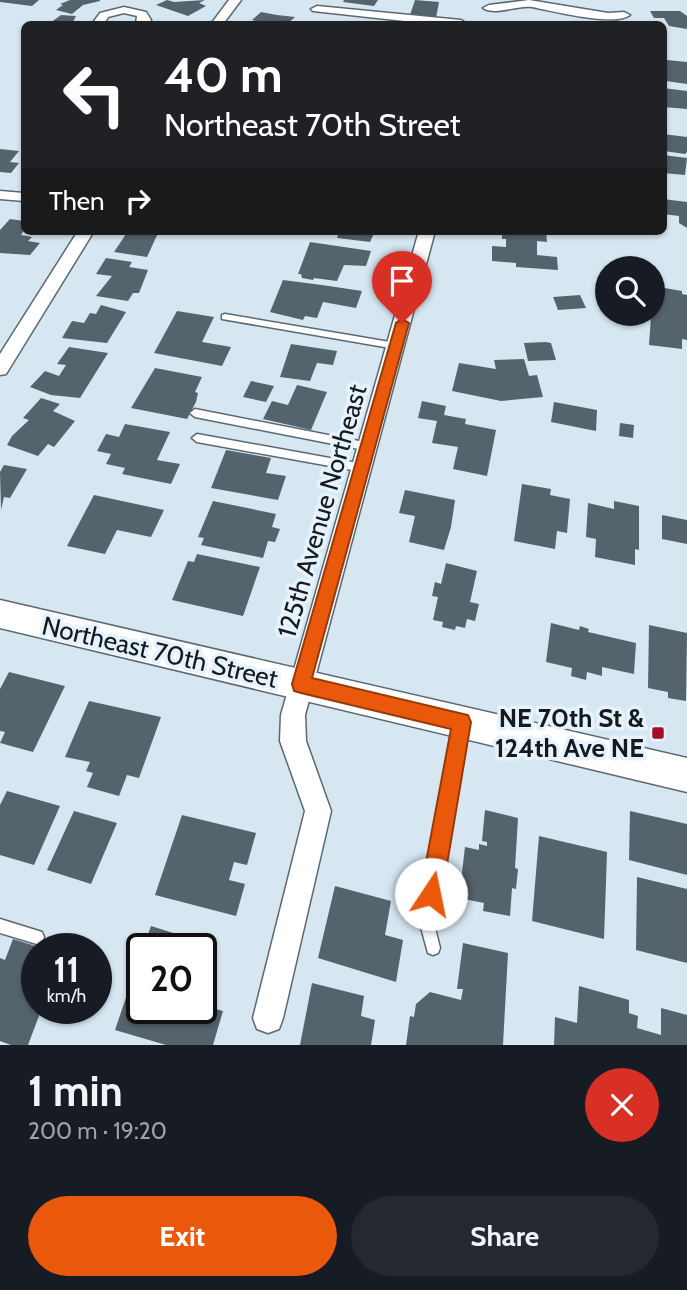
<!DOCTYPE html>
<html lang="en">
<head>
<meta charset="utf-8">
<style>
	:root { --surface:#171b24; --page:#242831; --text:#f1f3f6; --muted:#9ea1a6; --accent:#ea580c }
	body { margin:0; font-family:Cabin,sans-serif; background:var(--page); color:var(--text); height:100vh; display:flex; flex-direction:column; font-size:26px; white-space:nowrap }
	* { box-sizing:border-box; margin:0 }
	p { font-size:23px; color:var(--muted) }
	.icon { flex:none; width:38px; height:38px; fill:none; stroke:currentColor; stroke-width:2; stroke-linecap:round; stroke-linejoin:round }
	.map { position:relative; height:1045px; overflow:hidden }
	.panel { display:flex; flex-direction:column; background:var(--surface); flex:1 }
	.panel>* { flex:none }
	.top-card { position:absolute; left:21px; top:21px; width:646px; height:214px; border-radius:10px; box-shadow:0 2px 5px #0004; background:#202124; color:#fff; overflow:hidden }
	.buttons { position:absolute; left:595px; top:256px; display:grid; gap:14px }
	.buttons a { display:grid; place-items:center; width:70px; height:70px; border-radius:50%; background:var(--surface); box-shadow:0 2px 5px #0004; font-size:35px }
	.speed { position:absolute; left:21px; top:933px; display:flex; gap:14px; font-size:35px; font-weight:700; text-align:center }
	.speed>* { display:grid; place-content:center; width:91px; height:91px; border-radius:50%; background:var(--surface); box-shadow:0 2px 5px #0004; line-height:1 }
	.speed small { font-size:18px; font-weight:400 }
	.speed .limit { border:4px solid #111; border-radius:10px; background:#fff; color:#111 }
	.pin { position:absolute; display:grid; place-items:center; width:60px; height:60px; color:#fff; margin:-72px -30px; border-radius:50% 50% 50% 0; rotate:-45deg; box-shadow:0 0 7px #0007 }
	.pin .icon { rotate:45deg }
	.me { position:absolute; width:77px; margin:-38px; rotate:11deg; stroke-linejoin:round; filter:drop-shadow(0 0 5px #0008) }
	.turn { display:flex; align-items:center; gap:24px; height:147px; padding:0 28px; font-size:32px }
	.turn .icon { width:91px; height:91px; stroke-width:2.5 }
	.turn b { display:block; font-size:49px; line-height:60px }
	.then { display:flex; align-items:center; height:66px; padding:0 28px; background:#0003; gap:14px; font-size:26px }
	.round { display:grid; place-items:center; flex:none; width:74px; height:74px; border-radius:37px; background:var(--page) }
	.overview { display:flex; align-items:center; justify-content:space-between; height:119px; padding:0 28px }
	h1 { font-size:42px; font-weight:800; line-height:52px }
	.action { display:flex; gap:14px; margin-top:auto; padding:14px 28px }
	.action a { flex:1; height:80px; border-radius:42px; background:var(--accent); color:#fff; font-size:28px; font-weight:800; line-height:80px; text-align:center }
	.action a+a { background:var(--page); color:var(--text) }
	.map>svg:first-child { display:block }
	.building { fill:#55636c }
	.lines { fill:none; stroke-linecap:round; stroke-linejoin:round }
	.service-casing { stroke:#5b6872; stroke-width:3 }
	.minor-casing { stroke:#5b6872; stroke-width:3 }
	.secondary-casing { stroke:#5b6872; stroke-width:3 }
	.service { fill:#fff; fill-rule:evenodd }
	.minor { fill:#fff; fill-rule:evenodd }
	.secondary { fill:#fff; fill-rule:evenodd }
	.route { fill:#ea580c; stroke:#983908; stroke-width:2 }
	.poi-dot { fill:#a70e2b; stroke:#e7f3fc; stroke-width:2.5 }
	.labels { text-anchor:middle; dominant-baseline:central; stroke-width:7; stroke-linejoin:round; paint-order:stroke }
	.street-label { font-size:26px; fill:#141a1e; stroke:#e7f3fc }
	.poi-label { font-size:26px; font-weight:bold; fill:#141a1e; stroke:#e7f3fc; text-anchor:end }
</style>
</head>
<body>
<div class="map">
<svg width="687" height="1045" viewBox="0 0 687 1045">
	<rect width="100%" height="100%" fill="#d7e7f2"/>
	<path class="building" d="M0,0H39L32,6L0,2Z
		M70,0H100V1L83,5L72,14L56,10L63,5L60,4Z
		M167,0L174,2L205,0L199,3L206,6L188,16L156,5Z
		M344,0H378L374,6L343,2Z
		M415,0L439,2L436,18L410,15Z
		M650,11H680L687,16V29L669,26L664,18H654Z
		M261,12L277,15L295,17L287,24H266L252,20Z
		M61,15L76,16L72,24L50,23Z
		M667,60L687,62V84L666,81Z
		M663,88L687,91V109L663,107Z
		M663,134L687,137V152L685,154L664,151Z
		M0,149L19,151L10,162L19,163L11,173L0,172Z
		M663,155L687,158L685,175L663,173Z
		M663,199L687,202V228L679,223V216L663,214Z
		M10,219L24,221V230L21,235L32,237L28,241L40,243L30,255L0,253V230Z
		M128,231H159L147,257L114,252Z
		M319,231H375L370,242L337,238L338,235Z
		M502,231H546L547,242L537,241V255L557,257L558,270L516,267V263L492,261V246L506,247V239H502Z
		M310,242L371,251L366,266L344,265L337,281L314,278L313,280L302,278L301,274H298Z
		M106,258L132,262L129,267L148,270L139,293H133L128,301L96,296L112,276L96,274Z
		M283,280L322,285L362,291L356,308L323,302L317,318L305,316L303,320L270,312Z
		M653,286L682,291V294L687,295V340L682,339V349L649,345Z
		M580,295L586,308L558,310L553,297Z
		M101,305L126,312L107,343L62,338L72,321L84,323L90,313L96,314Z
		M177,311L214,317L202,342L231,347L222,366L154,353Z
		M546,342L551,343L556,360L528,361L524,343Z
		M291,344L337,351L333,365L317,363L310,381L280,377Z
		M69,347L108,353L80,398L51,395L30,387L45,371L59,376L66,365L57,364Z
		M524,359L529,376L537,375L543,397L501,401L452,391L459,363L496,369L494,360Z
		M155,368L202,377L195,392L198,393L196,402L187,419L131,408Z
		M251,381L274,386L266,402L243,397Z
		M297,385L327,392L311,430L263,419L272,401L288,405Z
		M41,398L60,404L53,411L75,421L54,447L48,444L38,456L7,445L12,436L29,420L23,418Z
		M422,401L446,406L444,415L466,419L465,424L496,430L487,476L453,469L458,447L432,443L437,421L418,418Z
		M554,402L597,410L596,431L551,422Z
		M620,423L634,425L633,438L619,436Z
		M125,424L170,432L157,460L180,464L171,484L122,474L125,468L106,464L111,454L97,451L106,434L119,437Z
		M226,450L271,458L266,473L286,476L278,500L211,488Z
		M4,465L27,469L10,498L4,497L1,510L0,472Z
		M522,484L551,489L550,495L570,499L567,533L557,531L555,549L514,541Z
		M405,490L455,500L451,527L444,550L409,542L415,516L399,513Z
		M94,495L164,510L151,537L117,530L105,554L67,546Z
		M213,501L276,514L272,527L280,529L275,542L268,541L263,558L201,545L204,538L198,537Z
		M614,501L639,506V550L635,549V565L595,557L596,539L586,537L588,503L614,509Z
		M662,515L687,520V544L662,539Z
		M197,554L260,567L243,616L172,600L188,561L194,562Z
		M446,563L477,571L470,602L479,604L475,621L467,619L465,628L456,626L455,630L442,627L443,622L433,620L438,597L432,596L435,582L441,584Z
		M551,623L579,630L580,626L589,629L588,632L636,643L634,674L602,667V676L587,672L586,680L571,676L572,668L546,662Z
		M649,625L687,633L686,701L668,698V692L648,688Z
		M9,672L65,686L33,752L0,743L5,732L0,731V689Z
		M89,701L161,717L139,778L127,775L119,796L87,787L93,773L86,771L90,762L65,757Z
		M7,791L60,806L34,865L0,855V805Z
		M485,810L518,818L515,868L518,869L516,889L512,888L510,916L483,911L484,903L459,898L465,847L479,850V844L487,846V842L482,841Z
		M74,811L117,823L91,884L47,870Z
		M630,811L687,824V875L629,860Z
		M182,815L256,833L247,865L234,862L229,880L245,884L236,916L155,895Z
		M539,836L607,852L604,939L532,921Z
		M637,877L687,889V963L636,950Z
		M335,886L391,901L385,935L403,940L396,982L318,958Z
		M151,926L202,942L200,948H143Z
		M13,939L42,948H37V1008H42L28,1045H11L0,1041V958L5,960Z
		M463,943L508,953L503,1045H406L410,1016L414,1017L416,1004L430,992L461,1000L463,989H457Z
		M141,953L142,1008H201V1005L223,1011L213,1045H166L115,1030Z
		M312,983L364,996L361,1016L375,1020L371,1045H300Z
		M579,986L629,1000V1013L638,1016L637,1028L661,1035V1008L687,1015V1045H554L555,1017L577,1023Z"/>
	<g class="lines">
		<defs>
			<path id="service" d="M225,314L396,343L400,346L396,349L222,319V315Z
				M195,409L369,443L374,447L369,451L195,417L190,413Z
				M197,434L363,464L368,468L363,472L197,442L192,438Z
				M461,719L465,721L467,725L433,920L440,948L438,953L433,955L428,953L419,920L455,725L457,721Z
				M0,919L42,932L44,937L42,942L37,944L0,933Z"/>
			<path id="minor" d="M229,0H241L223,24H211Z
				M529,0L608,13L624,12L630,15C614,27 553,11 532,7C517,5 495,16 483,8L489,5Z
				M317,6L461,20L467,24H432L313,11L311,9Z
				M124,7L146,12L151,20L148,24H136L137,16L124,13L108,17L104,24H92L100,13Z
				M0,191L24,193V201L0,199Z
				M78,231H94L6,374L0,375V354Z
				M419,231H435L305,715L306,741L331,811L283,1018L279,1029L268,1033L257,1029L253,1018L305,811L280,741L281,715Z"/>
			<path id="secondary" d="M0,600L687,758V792L0,628Z"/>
		</defs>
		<use href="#service" class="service-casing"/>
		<use href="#minor" class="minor-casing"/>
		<use href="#secondary" class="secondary-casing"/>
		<use href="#service" class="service"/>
		<use href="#minor" class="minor"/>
		<use href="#secondary" class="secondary"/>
	</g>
	<path class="route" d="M402,319L409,323L312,678L468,715L471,722L442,894L439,901L431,904L424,901L420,894L451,729L301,693L294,691L292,684L396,323Z"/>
	<rect class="poi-dot" x="651" y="726" width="14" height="14" rx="3.5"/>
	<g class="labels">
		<g class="street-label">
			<text transform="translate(322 511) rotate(-74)">125th Avenue Northeast</text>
			<text transform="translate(160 652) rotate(13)">Northeast 70th Street</text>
		</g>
		<g class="poi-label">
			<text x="644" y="718">NE 70th St &amp;<tspan x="644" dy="30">124th Ave NE</tspan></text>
		</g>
	</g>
</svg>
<div class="buttons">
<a><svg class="icon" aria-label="search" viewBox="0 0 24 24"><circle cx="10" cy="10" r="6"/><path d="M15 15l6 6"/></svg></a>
</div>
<div class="speed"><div>11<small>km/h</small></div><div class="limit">20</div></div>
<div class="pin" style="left:402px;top:323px;background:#d93025"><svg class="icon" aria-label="arrive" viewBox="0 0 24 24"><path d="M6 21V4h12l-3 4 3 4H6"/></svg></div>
<svg class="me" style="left:431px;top:894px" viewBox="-20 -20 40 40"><circle r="19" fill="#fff"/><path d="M0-13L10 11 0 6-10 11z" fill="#ea580c"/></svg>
<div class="top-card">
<div class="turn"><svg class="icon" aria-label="left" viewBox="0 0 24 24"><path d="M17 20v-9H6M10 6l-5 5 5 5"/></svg><div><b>40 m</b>Northeast 70th Street</div></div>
<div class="then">Then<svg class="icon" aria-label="right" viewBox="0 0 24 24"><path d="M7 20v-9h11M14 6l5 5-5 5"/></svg></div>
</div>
</div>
<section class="panel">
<div class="overview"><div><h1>1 min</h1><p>200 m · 19:20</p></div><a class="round" style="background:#d93025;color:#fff"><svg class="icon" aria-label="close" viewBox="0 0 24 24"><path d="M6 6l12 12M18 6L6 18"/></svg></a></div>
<div class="action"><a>Exit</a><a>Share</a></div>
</section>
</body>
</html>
